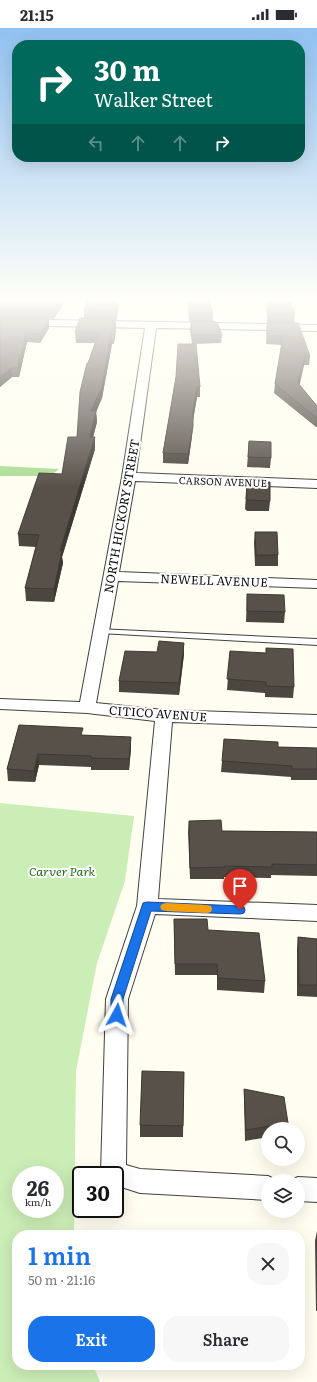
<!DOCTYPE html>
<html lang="en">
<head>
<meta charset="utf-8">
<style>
	:root { --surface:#fff; --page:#f7f7f7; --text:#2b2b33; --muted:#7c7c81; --accent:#1a73e8 }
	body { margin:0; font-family:Literata,serif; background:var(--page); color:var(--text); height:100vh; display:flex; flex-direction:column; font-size:15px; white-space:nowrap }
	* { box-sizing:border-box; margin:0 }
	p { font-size:13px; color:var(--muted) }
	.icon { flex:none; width:22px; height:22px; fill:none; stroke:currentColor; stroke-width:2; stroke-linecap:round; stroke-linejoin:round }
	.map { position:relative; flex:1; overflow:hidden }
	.details { position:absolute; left:12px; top:1202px; width:293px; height:140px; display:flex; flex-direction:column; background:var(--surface); border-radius:16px; box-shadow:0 4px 16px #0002 }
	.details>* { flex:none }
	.top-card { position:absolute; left:12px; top:12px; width:293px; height:122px; border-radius:16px; box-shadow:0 4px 16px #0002; background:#00695c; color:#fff; overflow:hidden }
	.buttons { position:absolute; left:261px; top:1094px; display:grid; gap:8px }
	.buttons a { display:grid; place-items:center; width:44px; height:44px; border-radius:50%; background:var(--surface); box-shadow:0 4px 16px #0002; font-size:20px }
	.speed { position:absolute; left:12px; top:1138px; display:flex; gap:8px; font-size:20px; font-weight:700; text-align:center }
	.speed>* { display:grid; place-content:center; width:52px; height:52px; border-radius:50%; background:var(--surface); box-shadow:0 4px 16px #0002; line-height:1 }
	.speed small { font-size:10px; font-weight:400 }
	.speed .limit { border:2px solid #111; border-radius:6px; background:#fff; color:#111 }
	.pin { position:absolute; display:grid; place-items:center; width:34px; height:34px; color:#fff; margin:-41px -17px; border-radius:50% 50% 50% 0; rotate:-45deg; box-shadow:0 0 4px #0007 }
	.pin .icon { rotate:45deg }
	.me { position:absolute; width:44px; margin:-22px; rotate:5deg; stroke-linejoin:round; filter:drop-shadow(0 0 3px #0008) }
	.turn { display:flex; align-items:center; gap:14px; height:84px; padding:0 16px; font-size:18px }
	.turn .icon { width:52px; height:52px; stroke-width:2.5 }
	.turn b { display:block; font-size:28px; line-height:34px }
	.lanes { display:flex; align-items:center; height:38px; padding:0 16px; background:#0003; justify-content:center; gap:20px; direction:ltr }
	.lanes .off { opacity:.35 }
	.round { display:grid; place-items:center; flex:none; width:42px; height:42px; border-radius:16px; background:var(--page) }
	.summary { display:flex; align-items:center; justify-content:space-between; height:68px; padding:0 16px }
	h1 { font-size:24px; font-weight:600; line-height:30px; color:var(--accent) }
	.primary-button { display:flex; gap:8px; margin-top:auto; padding:8px 16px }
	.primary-button a { flex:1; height:46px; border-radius:16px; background:var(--accent); color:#fff; font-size:16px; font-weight:600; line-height:46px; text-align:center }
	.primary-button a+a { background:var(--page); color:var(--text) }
	.status { display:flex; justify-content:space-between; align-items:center; height:28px; padding:0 20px; background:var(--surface); direction:ltr }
	.status svg { height:11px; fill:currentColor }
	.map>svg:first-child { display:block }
	.green { fill:#cbedb6; fill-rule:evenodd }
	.forest { fill:#acdf94 }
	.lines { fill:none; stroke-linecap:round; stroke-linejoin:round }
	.service-casing { stroke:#414141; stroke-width:2 }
	.minor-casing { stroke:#414141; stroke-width:2 }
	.service { fill:#fff; fill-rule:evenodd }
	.minor { fill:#fff; fill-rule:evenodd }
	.wall { fill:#4c4640 }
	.shaded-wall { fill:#3e3934 }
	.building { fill:#58514a; stroke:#3e3934 }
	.route { fill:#1a73e8; stroke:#114b97 }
	.slow { fill:#f59e0b }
	.labels { text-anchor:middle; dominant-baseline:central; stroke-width:4; stroke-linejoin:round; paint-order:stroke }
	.far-street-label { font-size:10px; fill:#0e0e0e; stroke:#fff }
	.street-label { font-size:12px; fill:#0e0e0e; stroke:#fff }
	.park-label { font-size:12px; font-style:italic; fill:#1f6c19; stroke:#fff }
</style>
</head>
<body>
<div class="status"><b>21:15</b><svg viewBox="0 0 49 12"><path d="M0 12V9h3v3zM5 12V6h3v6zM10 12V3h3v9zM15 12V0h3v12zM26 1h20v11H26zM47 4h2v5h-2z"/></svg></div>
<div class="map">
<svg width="317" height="1354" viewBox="0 0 317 1354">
	<rect width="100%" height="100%" fill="#fffef0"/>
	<path class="green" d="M0,775L134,788L125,853L97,935L76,1043L74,1207H17V1337H93L100,1354H103H0ZM21,1147H55V1181H21Z"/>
	<path class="forest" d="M0,438L59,441L50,448H0Z"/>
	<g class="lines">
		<defs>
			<path id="service" d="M97,601L317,611V617L100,605L96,603Z"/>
			<path id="minor" d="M0,291L317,297V303L156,300L136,445L317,452V460L135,453L119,544L317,552V560L118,553L96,675L164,682L317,687V699L172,694L158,871L317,877V893L155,886L128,971L126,1137L140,1141L268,1148L278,1153H268V1172L140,1165L115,1157V1147H101V1145L106,971L137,878L155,693L87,685L0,681V671L80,674L122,449L145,300L0,297Z
				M298,1149L317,1150V1174L298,1173V1153H289Z"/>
		</defs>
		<use href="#service" class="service-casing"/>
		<use href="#minor" class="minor-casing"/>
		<use href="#service" class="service"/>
		<use href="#minor" class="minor"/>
	</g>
	<path class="wall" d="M0,271H63V276L54,291L20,290L49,291V300L40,315L27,314L19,349H12L0,359Z
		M88,271H118V277L117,292H115L116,301L114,316H112L102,370L96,383L97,394L93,409H95V421L62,529L63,535L54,574L26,573L25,560L36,519L19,518L18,506L62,446L77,409L88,335L95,315H76L75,304L84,290V282Z
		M188,271L213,285V294L189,293L188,278Z
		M267,271L295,286L294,295H267Z
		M191,293L222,307L221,315L192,316L190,302Z
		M267,295L310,328L309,337H304L299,356L317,378V398L316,399L274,365L275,356L282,317L266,316Z
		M176,349L200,359V369H197L193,392L192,408L188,436L163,435V425Z
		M249,413L271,430L270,440L247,439Z
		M247,454L270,473L269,483H247L245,481Z
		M255,504L278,527V538H255L254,514Z
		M247,566L285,584L284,595L246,594Z
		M230,623L294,659L293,670L265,669V665L227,662Z
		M157,624L184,626L179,667L119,664V653Z
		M19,697L83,707L131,709V720L129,742H91V739L39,737L35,754L8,753L7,741Z
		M278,719L317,720V752H291V749L221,744L222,733Z
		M189,793L222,803L317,804V848L271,847V850L224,849V851H190L188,804Z
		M174,891L208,902L265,953L264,965L217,962V947H175Z
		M298,909L317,911V969L297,968V920Z
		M184,1044L183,1109H140V1097Z
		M244,1061L288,1095V1101H268V1109L245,1113L244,1073Z
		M317,1203V1283H316L315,1213Z"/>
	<path class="shaded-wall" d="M60,271H63V276L54,291V282Z
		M118,271V277L117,292L116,283Z
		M49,291V300L40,315V306Z
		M115,291L116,301L114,316V306Z
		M26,305L27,314L19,349L18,340Z
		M111,305L112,316L102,370L92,394L91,383Z
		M305,328L304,337L298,364V355Z
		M11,340L12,349L0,359V349Z
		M197,359V369L193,392V383Z
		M96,383L97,394L90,421V409Z
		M317,389V398L316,399L317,390Z
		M193,398L192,408L188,436V426Z
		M95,409V421L62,529L63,535L54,574V561L60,523Z
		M184,615V626L179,667V655Z
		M131,709V720L129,742V731Z
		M38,726L39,737L35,754L34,743Z"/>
	<path class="building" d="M0,271H60L54,282L0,281Z
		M88,271H118L116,283L84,282Z
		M188,271H208L213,285L190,284Z
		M267,271H281L290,274L295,286H267Z
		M0,290L49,291L40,306L26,305L18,340H11L0,349Z
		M80,290L115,291L114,306L111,305L102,359L91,383H96L90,409H95L60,523H62L54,561L25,560L39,507L18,506L39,445L62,446L68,409H77L80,364L87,335H88L99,305L75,304Z
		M191,293L217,294L222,307H192Z
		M267,295H298L310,328H305L298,355L317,378V390L275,356L283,308L267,307Z
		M178,316H196L200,359H197L193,383V398L188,426L163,425L176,349Z
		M249,413L271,414V430L248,429Z
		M247,454H270V473L248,472L246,471Z
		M255,504H277L278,527H256Z
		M247,566L284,567L285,584L247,583Z
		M159,613L184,615L179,655L119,653L125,623L157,624Z
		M266,620L293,621L294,659L266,658V654L227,651L230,623L266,625Z
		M19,697L83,700L81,707L131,709L129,731L91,730V728L38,726L34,743L7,741Z
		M224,711L278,714V719L317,720V741H292V738L222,733Z
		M221,792L222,803L317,804V837L272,836V839L224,838L225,839L190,840L189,793Z
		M174,891H207L208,902L259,905L265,953L218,950L217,936H175Z
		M298,909L317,911V957H299Z
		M142,1043L184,1044L183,1098L140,1097Z
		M244,1061L284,1069L288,1095L246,1102Z"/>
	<linearGradient id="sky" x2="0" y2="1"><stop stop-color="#91c1f0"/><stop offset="0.59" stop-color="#fffff8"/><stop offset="1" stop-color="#fffff8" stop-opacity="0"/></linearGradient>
	<rect width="317" height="460" fill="url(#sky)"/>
	<path class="route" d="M147,874L240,878L244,879L245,882L244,885L240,886L151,883L123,971V987L121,990L117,992L113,990L111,987V971L143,875Z"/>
	<path class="slow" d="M166,875L207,877L211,878L212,881L211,884L207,885L166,883L162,882L160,879L162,876Z"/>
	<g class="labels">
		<g class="far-street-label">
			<text transform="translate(223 453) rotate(2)">CARSON AVENUE</text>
		</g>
		<g class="street-label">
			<text transform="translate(121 488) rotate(-80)">NORTH HICKORY STREET</text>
			<text transform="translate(214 552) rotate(2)">NEWELL AVENUE</text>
			<text transform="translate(158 685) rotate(4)">CITICO AVENUE</text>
		</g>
		<g class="park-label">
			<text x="62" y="843">Carver Park</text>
		</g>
	</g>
</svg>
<div class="buttons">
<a><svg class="icon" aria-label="search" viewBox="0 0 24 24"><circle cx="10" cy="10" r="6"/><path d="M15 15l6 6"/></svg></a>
<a><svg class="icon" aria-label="layers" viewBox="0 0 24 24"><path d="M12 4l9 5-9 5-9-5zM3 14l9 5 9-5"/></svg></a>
</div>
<div class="speed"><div>26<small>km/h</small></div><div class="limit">30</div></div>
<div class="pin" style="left:240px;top:882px;background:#d93025"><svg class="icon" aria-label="arrive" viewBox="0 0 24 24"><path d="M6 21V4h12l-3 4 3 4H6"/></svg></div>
<svg class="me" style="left:117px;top:987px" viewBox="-20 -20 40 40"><path d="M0-17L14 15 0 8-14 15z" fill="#1a73e8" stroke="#fff" stroke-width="4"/></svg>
<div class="top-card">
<div class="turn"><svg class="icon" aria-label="right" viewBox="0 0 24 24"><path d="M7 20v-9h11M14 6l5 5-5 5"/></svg><div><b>30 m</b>Walker Street</div></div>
<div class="lanes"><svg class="icon off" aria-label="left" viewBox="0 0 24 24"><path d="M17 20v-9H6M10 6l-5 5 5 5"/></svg><svg class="icon off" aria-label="ahead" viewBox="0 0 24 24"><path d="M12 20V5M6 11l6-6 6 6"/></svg><svg class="icon off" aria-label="ahead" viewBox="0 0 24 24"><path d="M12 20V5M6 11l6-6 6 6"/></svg><svg class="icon" aria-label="right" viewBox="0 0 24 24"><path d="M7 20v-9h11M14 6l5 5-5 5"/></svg></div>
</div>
<section class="details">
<div class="summary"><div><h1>1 min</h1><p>50 m · 21:16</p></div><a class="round"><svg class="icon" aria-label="close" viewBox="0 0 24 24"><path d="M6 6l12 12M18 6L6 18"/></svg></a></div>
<div class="primary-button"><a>Exit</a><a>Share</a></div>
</section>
</div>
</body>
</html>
